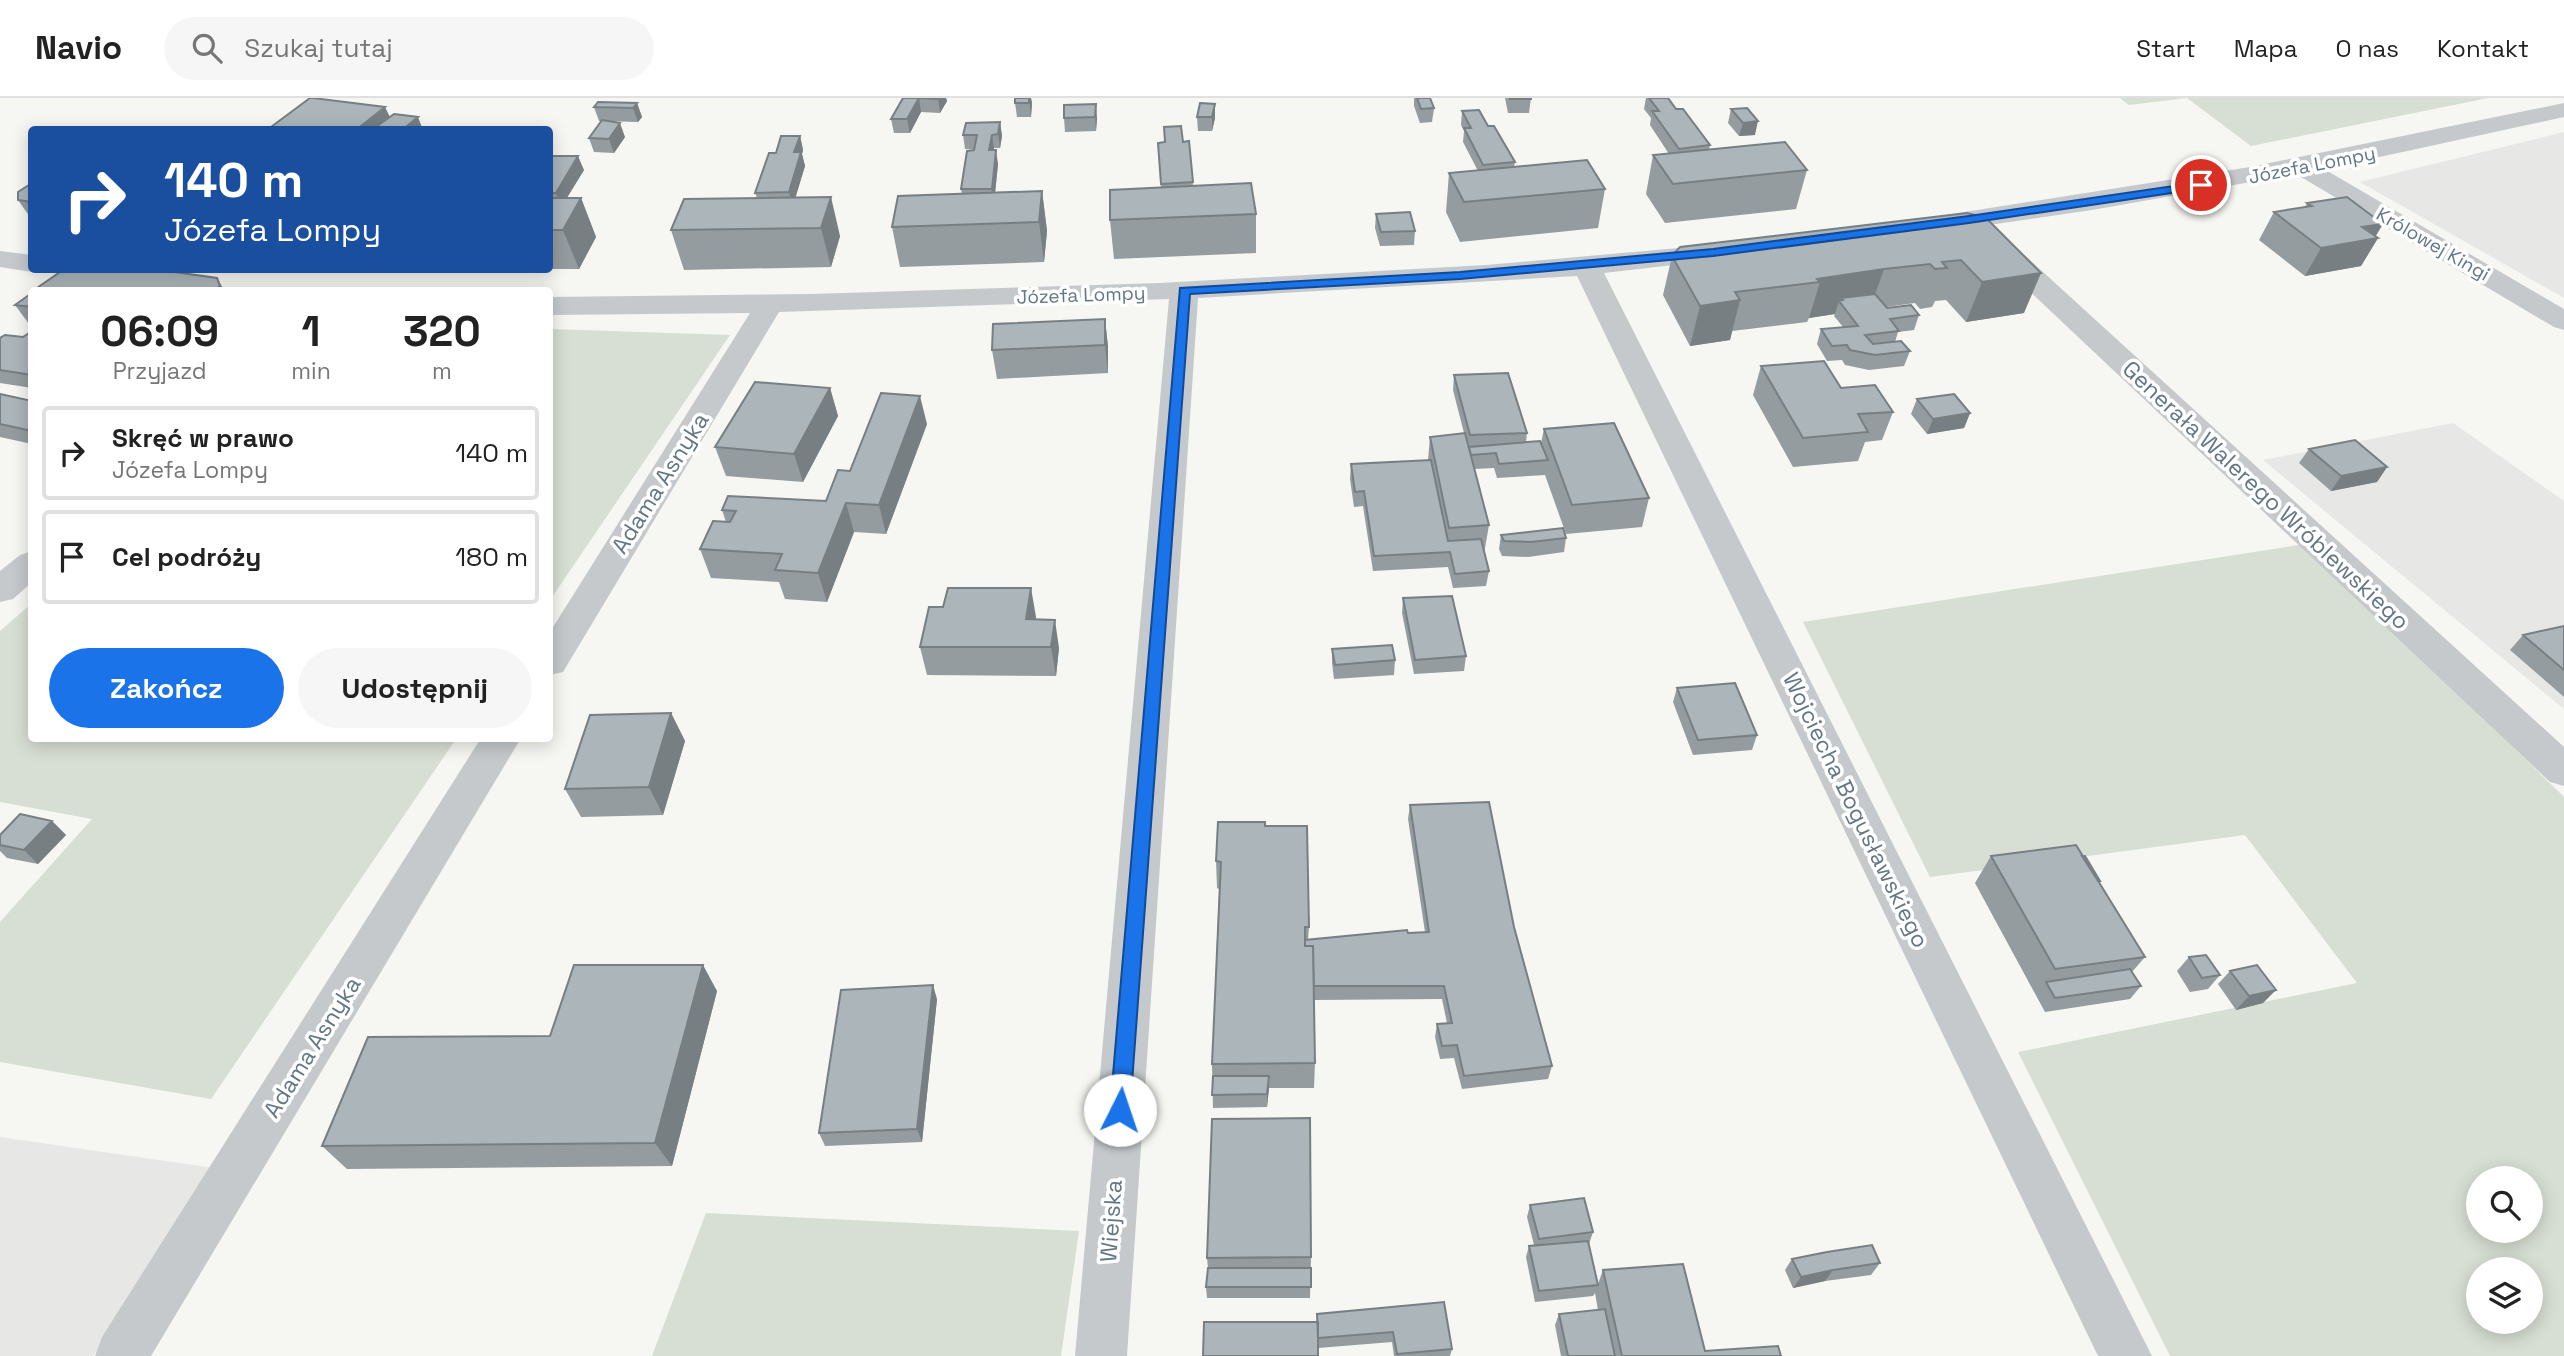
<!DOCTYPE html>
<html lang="pl">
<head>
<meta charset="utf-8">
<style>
	:root { --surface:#fff; --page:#f6f6f6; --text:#222; --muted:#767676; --line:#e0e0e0; --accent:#1a73e8 }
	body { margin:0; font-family:"Space Grotesk",sans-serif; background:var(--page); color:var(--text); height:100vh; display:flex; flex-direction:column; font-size:26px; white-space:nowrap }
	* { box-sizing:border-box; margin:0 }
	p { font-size:23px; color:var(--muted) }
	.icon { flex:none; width:38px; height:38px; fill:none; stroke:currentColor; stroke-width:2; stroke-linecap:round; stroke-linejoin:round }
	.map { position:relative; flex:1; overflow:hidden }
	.side { position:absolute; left:28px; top:189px; width:525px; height:455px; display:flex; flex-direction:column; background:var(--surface); border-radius:7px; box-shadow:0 4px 18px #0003 }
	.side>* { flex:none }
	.banner { position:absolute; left:28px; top:28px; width:525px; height:147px; border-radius:7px; box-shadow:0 4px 18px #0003; background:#1a4fa0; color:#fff; overflow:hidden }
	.buttons { position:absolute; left:2466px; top:1068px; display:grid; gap:14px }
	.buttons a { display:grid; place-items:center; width:77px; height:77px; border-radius:50%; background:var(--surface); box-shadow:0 4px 18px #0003; font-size:35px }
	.pin { position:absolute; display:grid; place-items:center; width:60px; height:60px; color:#fff; margin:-30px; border:4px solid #fff; border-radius:50%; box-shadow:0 2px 7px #0007 }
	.me { position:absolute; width:77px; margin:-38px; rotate:4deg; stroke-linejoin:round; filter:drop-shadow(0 0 5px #0008) }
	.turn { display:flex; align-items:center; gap:24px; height:147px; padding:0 21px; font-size:32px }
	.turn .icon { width:91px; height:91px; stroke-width:2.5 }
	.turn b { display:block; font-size:49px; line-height:60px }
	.eta { display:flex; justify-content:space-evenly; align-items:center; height:119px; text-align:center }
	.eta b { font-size:42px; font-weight:600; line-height:49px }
	.primary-button { display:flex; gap:14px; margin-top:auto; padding:14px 21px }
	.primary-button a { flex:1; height:80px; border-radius:42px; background:var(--accent); color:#fff; font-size:28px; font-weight:600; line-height:80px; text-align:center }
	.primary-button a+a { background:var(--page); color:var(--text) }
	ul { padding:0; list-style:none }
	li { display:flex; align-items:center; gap:21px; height:94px; margin:0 14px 10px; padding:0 7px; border:4px solid var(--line); border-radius:7px }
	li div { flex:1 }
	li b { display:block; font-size:26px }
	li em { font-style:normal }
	header { display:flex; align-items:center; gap:42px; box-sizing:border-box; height:98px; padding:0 35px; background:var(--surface); border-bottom:2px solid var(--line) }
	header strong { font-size:33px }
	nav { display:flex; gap:38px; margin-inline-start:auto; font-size:24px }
	.search { width:490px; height:63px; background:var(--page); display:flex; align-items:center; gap:18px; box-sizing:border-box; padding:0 24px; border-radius:38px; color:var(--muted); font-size:26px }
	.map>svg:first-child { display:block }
	.built { fill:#e7e8e6 }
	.green { fill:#d7ded3; fill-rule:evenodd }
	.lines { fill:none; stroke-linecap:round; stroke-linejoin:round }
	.minor { fill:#c5c9cc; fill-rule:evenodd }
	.wall { fill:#949ca0 }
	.shaded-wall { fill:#787f82 }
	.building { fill:#acb5ba; stroke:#787f82; stroke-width:2 }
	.route { fill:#1a73e8; stroke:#114b97; stroke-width:2 }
	.labels { text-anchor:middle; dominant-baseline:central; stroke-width:7; stroke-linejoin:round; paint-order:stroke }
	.far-street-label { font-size:19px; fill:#637685; stroke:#fff }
	.street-label { font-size:23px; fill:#637685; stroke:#fff }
</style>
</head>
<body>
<header>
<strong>Navio</strong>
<div class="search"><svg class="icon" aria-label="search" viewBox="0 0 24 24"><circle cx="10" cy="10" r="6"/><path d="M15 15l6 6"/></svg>Szukaj tutaj</div>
<nav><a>Start</a><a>Mapa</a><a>O nas</a><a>Kontakt</a></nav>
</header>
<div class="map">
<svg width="2564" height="1258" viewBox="0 0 2564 1258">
	<rect width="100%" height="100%" fill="#f6f6f2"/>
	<path class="built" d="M2564,34V200L2360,84Z
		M2453,325L2564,403V611L2263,362Z
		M0,1039L214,1070L93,1258H0Z"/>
	<path class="green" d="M2120,0H2488L2251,48L2187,0L2129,7Z
		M550,231L730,237L550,502Z
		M2305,446L2564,699V1258H2170L2018,954L2357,885L2245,737L1930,779L1803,524ZM2478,1080H2530V1132H2478ZM2478,1171H2530V1223H2478Z
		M31,506L32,640L456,641L211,1001L0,964V824L92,721L0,704V533Z
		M706,1115L1079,1133L1061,1258H652Z"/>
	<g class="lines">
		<path class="minor" d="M2564,5V19L2324,71L2564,211V232L2554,229L2296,76L2092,112L1933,135L1923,133L1919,127L1923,121L1933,119L2250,69Z
			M1999,141L2009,143L2564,649V688L2550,684L1989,155L1985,149L1989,143Z
			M1724,146L1734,148L1738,154L1734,160L1604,175L2152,1258H2098L1577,178L1198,200L1127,1258H1075L1169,201L779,214L563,574L550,577V534L750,215L550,217V199L811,196L1160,185L1486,167Z
			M0,153L32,157V172H42L32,174L0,169Z
			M32,453V484L13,501L0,504V473L20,457Z
			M481,640H521L151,1258H95L102,1239Z"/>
	</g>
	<path class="wall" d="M903,0H946L947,3L940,15L921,14L910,35H894L891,21Z
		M1414,0H1430L1434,10L1432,24L1420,25L1414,8Z
		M1505,0H1531L1529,15H1508Z
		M1646,0H1668L1676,11L1710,47L1709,52L1807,72L1796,111L1665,125L1646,96L1653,57L1669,56L1650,27L1651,20L1644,11Z
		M1032,4L1031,19H1017L1015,5Z
		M637,5L642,19L638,24L603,23L625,39L614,55L594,54L589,40L601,23H599L594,9Z
		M1731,11L1755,37L1739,38L1728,25Z
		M1462,13L1488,28L1515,64L1514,69L1605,91L1598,130L1460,144L1446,114L1449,75L1478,73L1463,44L1464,33L1461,27Z
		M1197,19L1215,20L1212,33H1198Z
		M1064,20H1097L1096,33L1065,34Z
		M1000,24L1002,38L1000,50H994V52L998,66L995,95L1042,93L1047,133L1044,164L900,169L892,129L962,96L961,91L974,51H965L963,37Z
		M800,38L803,52L802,56L805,68L795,99L840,138L831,169L684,172L671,132L757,100L755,95L776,55Z
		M1189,43L1193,88L1256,116V155L1114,161L1110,122L1161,89L1158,45Z
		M550,58L584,72L567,100H581L596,139L579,171H550Z
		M32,85V122L18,102Z
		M2307,105L2378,140L2361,168L2305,178L2259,142L2274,114L2305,109Z
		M1967,115L2024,215L1966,224L1946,202L1935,203L1932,209L1920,211L1915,205L1886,209L1919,217L1914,232L1898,234L1895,244L1910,253L1904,268L1869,272L1845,267L1842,262L1827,263L1817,246L1821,231L1843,229L1834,218L1835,216L1809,220L1807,224L1732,233L1730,242L1690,248L1663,197L1672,158Z
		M1376,116L1415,133L1414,147L1380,148L1375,130Z
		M32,195V230L15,207Z
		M1105,221L1108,249V275L997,281L992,252Z
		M32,233V290L0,285V240L23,239Z
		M1761,268L1841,290L1893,314L1882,342L1865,344L1858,363L1793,369L1753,297Z
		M1454,277L1527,335L1526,344L1541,345L1544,331L1649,400L1642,429L1566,436L1545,377L1497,380L1494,370L1474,371L1489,427L1484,456L1489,473L1486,488L1453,490L1448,469L1373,473L1363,408L1354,409L1350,381L1351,366L1428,362L1430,339L1464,335L1453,292Z
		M830,290L838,318L803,384L726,378L715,349Z
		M0,296L32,303V346L0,339Z
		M1917,301L1970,315L1964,330L1927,336L1911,316Z
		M927,326L886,436L854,434L827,504L785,501L779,484L711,480L700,451L726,424L722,412L826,403L850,373Z
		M2309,351L2387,369L2377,384L2331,393L2299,365Z
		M1501,437L1566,440L1564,454L1528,459L1502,458L1499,451Z
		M1403,500L1466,558L1464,573L1414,576L1402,515Z
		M1036,519V522L1059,550L1056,578L927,577L920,549Z
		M2564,528V599L2510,552L2523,537Z
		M1332,551L1395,562L1394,577L1334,581L1332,565Z
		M1677,590L1757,637L1752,652L1693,657L1673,604Z
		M671,615L685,643L663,717L581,719L565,691Z
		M1410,707L1514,829L1552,968L1548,981L1462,991L1454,960L1440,961L1435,939L1437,926L1447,925L1442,901L1314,902L1315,965L1314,990H1269L1267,1009L1213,1010L1212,966L1219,791L1217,790L1216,763L1265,728L1309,829L1308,842L1425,834L1408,721Z
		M52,723L66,737L38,766L7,760L0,753V737Z
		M1991,758H2082L2100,783L2099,785L2145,859L2132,874L2141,888L2130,901L2045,914L1975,785Z
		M2189,859L2220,877L2208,891L2190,894L2177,873Z
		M2230,873L2263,905L2236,912L2218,886Z
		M717,893L672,1068L347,1071L322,1048Z
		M937,901L922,1044L825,1048L819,1035Z
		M1530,1107L1593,1134L1589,1146L1598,1186L1603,1172L1705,1253L1781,1258H1561L1555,1227L1559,1216L1598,1212L1595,1195L1593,1198L1535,1204L1526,1159L1529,1148L1534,1147L1527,1119Z
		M1311,1159L1310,1200H1207L1206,1189L1208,1170L1207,1160Z
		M1792,1161L1880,1165L1871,1177L1825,1183L1793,1190L1785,1172Z
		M1444,1204L1452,1251L1450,1258H1394L1392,1244L1318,1250L1317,1216Z"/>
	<path class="shaded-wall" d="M919,0L921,14L910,35L907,21Z
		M938,0H946L947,3L940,15Z
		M1029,0H1031L1032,4L1031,19Z
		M637,5L642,19L638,24L633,10Z
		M1096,6L1097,20L1096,33L1095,19Z
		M1215,6V20L1212,33V19Z
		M385,9L392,23L376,29L377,32H356Z
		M418,19L423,32H402Z
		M1758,23L1755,37L1739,38L1743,25Z
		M1000,24L1002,38L1000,50L998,36Z
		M620,25L625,39L614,55L609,41Z
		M992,37L994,50L992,66L989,52Z
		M800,38L803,52L802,56L805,68L793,108L789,94L794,54Z
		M996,52L998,66L994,105L992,91Z
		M578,58L584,72L561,109L556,95Z
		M1042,93L1047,133L1044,164L1039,124Z
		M831,99L840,138L831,169L821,130Z
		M581,100L596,139L579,171L563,132Z
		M2383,126L2374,141L2378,140L2361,168L2305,178L2321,150L2362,129Z
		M1884,171L1870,211L1843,202L1841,200L1840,204L1839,203L1835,216L1809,220L1820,184L1817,181Z
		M2041,175L2024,215L1966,224L1982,184Z
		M217,180L224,192H214Z
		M1740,202L1730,242L1690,248L1700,208Z
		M1105,221L1108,249V275L1105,247Z
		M830,290L838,318L803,384L794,356Z
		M920,298L927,326L886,436L879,407Z
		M1970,315L1964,330L1927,336L1933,321Z
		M2387,369L2377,384L2331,393L2341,378Z
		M846,405L854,434L827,504L818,475Z
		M1031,490L1036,519L1031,550L1026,521Z
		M1055,522L1059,550L1056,578L1051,549Z
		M671,615L685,643L663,717L649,689Z
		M52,723L66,737L38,766L24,752Z
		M703,867L717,893L672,1068L655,1045Z
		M933,887L937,901L922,1044L917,1031Z
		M2276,892L2263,905L2236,912L2249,898Z
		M1269,978V990L1267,1009V996Z
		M1833,1172L1825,1183L1793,1190L1801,1179Z"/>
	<path class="building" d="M310,0H313L385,9L356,32H267Z
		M903,0H938L937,1L919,0L907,21H891Z
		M1015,0H1029V5H1015Z
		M1417,0H1430L1434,10L1421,11Z
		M1510,0H1531V1H1510Z
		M1649,0H1668L1676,11H1683L1710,47L1679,51L1652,13H1659Z
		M598,4L637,5L633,10L594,9Z
		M1200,5L1215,6L1212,19H1197Z
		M1096,6L1095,19L1064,20V7Z
		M1747,10L1758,23L1743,25L1731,11Z
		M1479,12L1488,28H1494L1515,64L1483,67L1464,30H1471L1462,13Z
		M394,16L418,19L402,32L376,29Z
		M602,22L620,25L609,41L589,40Z
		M1000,24L998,36L992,37L989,52H996L992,91H961L967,53L974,52L977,37H963L966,25Z
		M1181,28L1183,44L1189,43L1193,84L1161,86L1158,45L1165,44L1164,29Z
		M781,38H800L794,54H801L789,94L755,95L769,55H776Z
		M1785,44L1807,72L1673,86L1653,57Z
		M550,58H578L556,95H550Z
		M1587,62L1605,91L1464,104L1449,75Z
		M32,85V104L18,102V94Z
		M1251,85L1256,116L1110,122V92Z
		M1042,93L1039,124L892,129L898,98Z
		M831,99L821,130L671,132L684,101Z
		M2347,99L2383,126L2362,129L2378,140L2321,150L2274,114L2312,108L2307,105Z
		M550,100H581L563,132H550Z
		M1410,114L1415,133L1381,134L1376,116Z
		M1967,115L1986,120L2041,175L1982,184L1961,162L1942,164L1947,170L1935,171L1930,166L1884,171L1817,181L1820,184L1735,194L1740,202L1700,208L1672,158L1680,149Z
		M63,172H160L217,180L220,188L214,192H34Z
		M32,195V209L15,207Z
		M1875,196L1887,210L1911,207L1919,217L1890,221L1899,233L1865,237L1873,246L1901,243L1910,253L1875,257L1850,252L1847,247L1832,248L1821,231L1858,228L1839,203L1843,202L1841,200Z
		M1105,221V247L992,252L993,226Z
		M32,233V277L0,272V240L5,237L23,239Z
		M1824,263L1841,290L1875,287L1893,314L1858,316L1868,334L1803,340L1761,268Z
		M1508,275L1527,335L1470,337L1454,277Z
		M755,284L830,290L794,356L715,349Z
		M881,295L920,298L879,407L846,405L818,475L775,472L782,456L700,451L713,423L730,424L736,413L722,412L728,398L826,403L838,372L850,373Z
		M0,296L32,303V333L0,326Z
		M1954,296L1970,315L1933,321L1917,301Z
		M1614,325L1649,400L1572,407L1544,331Z
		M1465,335L1489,427L1449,430L1430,339Z
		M2355,342L2387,369L2341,378L2309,351Z
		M1540,343L1548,362L1499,366L1496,355L1471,357L1469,349Z
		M1431,362L1448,443L1481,441L1489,473L1455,476L1450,454L1374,458L1364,393L1355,394L1351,366Z
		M1563,430L1566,440L1531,444L1504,443L1501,437Z
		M948,490H1031L1026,521L1055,522L1051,549H920L929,509H943Z
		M1452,498L1466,558L1415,562L1403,500Z
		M2564,528V572L2523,537Z
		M1392,547L1395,562L1335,567L1332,551Z
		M1735,585L1757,637L1698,642L1677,590Z
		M671,615L649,689L565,691L590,617Z
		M1489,704L1514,829L1552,968L1464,978L1457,947L1442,948L1437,926L1452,925L1444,888H1314L1313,848H1305V842L1407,832L1408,835L1429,834L1410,707Z
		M20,716L52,723L24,752L0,747V737Z
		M1218,724H1265V728H1307L1309,829H1305V848H1313L1315,965L1212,966L1221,764L1216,763Z
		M2076,747L2145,859L2055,871L1991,758Z
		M2082,758H2085L2100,783H2098Z
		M2206,857L2220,877L2202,880L2189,859Z
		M574,867H703L655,1045L322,1048L368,939L550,938Z
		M2257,867L2276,892L2249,898L2230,873Z
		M2130,871L2141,888L2055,900L2046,884Z
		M933,887L917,1031L819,1035L841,892Z
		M1213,978H1269L1267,996L1212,997Z
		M1310,1020L1311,1159L1207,1160L1212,1021Z
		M1584,1100L1593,1134L1539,1141L1530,1107Z
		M1588,1143L1598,1187L1539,1193L1529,1148Z
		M1872,1147L1880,1165L1833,1172L1801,1179L1792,1161L1827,1154Z
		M1683,1166L1705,1253L1778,1248L1781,1258H1622L1603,1172Z
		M1208,1170H1311V1189H1206Z
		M1444,1204L1452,1251L1397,1256L1393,1234L1318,1240L1317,1216Z
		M1605,1211L1615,1258H1568L1559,1216Z
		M1204,1224H1318V1258H1203Z"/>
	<path class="route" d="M2201,84L2206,87L2205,90L1969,125L1713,158L1460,181L1190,196L1130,1012L1127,1019L1120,1021L1113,1019L1110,1012L1180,190L1460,174L1713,151L1969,118Z"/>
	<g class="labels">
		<g class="far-street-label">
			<text transform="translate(2312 67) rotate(-11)">Józefa Lompy</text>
			<text transform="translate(2433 146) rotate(30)">Królowej Kingi</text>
			<text transform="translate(1081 197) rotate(-2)">Józefa Lompy</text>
		</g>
		<g class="street-label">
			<text transform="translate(660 385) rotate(-58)">Adama Asnyka</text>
			<text transform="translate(2266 397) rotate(43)">Generała Walerego Wróblewskiego</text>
			<text transform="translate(1856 712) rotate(64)">Wojciecha Bogusławskiego</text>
			<text transform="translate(312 949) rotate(-58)">Adama Asnyka</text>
			<text transform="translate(1111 1123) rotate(-86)">Wiejska</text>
		</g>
	</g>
</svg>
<div class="buttons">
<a><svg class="icon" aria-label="search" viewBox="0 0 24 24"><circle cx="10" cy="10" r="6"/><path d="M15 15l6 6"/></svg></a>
<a><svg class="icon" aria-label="layers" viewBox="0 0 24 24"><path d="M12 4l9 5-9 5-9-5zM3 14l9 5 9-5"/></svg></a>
</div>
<div class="pin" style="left:2201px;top:87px;background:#d93025"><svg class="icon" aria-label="arrive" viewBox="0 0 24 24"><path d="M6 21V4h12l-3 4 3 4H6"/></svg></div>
<svg class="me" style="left:1120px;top:1012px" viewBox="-20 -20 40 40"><circle r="19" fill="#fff"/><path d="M0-13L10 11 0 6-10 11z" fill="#1a73e8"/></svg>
<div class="banner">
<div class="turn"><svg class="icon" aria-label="right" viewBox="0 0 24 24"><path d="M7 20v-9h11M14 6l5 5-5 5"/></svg><div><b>140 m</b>Józefa Lompy</div></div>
</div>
<section class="side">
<div class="eta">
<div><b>06:09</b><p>Przyjazd</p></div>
<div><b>1</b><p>min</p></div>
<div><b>320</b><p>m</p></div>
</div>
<ul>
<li><svg class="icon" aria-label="right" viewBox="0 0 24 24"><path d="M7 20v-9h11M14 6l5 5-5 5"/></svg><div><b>Skręć w prawo</b><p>Józefa Lompy</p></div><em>140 m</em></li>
<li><svg class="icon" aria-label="arrive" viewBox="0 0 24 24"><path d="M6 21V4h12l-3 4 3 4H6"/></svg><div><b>Cel podróży</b></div><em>180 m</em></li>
</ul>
<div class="primary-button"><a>Zakończ</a><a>Udostępnij</a></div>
</section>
</div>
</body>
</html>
